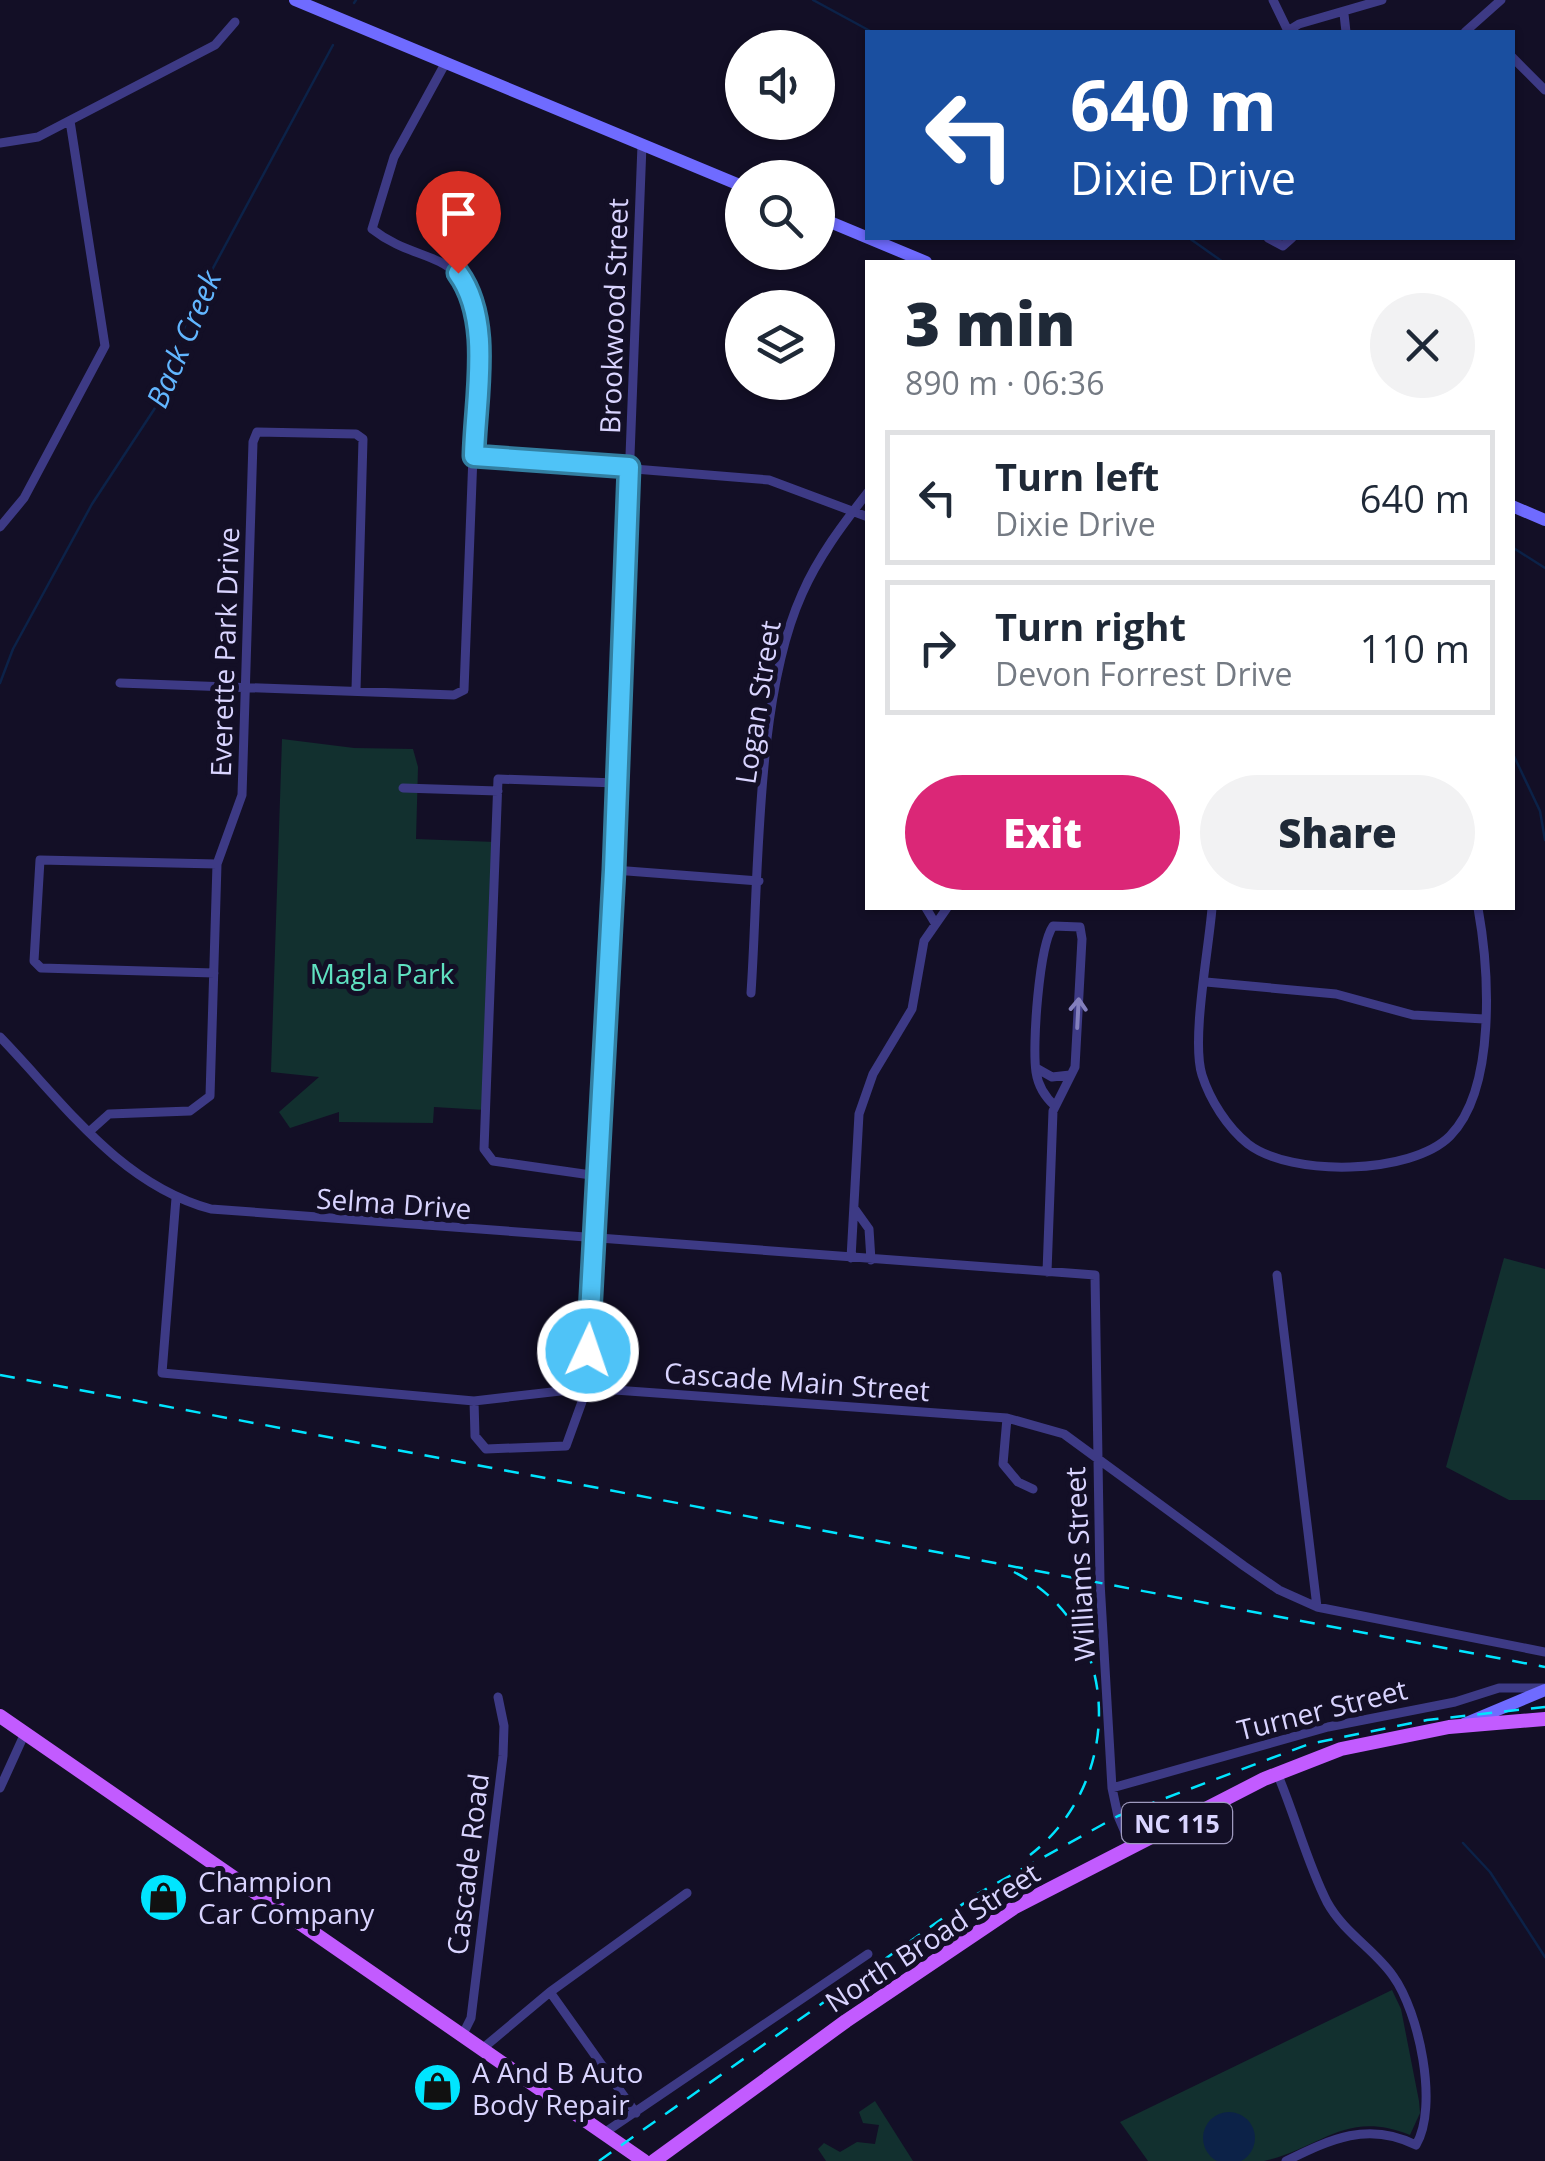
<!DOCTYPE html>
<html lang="en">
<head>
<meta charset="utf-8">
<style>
	:root { --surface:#fff; --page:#f2f2f3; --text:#1f2937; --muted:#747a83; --line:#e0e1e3; --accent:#db2777 }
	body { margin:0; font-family:"Open Sans",sans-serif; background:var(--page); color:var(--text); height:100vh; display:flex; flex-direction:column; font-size:38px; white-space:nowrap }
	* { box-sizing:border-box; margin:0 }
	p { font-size:32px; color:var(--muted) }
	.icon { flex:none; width:55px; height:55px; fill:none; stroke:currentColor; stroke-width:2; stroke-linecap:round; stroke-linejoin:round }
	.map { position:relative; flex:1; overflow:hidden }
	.drawer { position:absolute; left:865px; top:260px; width:650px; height:650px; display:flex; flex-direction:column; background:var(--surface); border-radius:0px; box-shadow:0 2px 8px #0004 }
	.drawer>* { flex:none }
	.top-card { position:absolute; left:865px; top:30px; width:650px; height:210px; border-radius:0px; box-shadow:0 2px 8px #0004; background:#1a4fa0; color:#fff; overflow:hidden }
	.controls { position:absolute; left:725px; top:30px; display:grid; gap:20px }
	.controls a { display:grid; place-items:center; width:110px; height:110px; border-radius:50%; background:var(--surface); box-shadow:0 2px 8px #0004; font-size:50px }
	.pin { position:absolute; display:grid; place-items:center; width:85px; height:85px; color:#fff; margin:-102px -42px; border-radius:50% 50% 50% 0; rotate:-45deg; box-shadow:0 0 10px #0007 }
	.pin .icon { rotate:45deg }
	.me { position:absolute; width:110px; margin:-55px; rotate:3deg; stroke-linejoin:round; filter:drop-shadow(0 0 8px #0008) }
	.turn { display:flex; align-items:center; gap:35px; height:210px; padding:0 40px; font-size:45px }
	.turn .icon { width:130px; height:130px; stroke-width:2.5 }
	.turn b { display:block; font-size:70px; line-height:85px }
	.round { display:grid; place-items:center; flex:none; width:105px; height:105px; border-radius:52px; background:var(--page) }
	.head { display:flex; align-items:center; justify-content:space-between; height:170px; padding:0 40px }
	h1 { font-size:60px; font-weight:800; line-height:75px }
	.primary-button { display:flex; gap:20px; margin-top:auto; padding:20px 40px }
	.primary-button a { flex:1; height:115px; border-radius:60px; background:var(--accent); color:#fff; font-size:40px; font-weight:800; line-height:115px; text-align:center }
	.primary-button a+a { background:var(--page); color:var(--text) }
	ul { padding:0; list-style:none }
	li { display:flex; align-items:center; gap:30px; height:135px; margin:0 20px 15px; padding:0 20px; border:5px solid var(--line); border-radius:0px }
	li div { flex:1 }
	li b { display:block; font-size:38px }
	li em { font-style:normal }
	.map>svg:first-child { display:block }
	.green { fill:#12302f }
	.water { fill:#0c2248 }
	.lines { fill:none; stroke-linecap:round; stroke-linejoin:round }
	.stream { stroke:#0c2248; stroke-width:2.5 }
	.street { stroke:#3d3a85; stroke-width:9 }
	.secondary { stroke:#6f6bff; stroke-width:12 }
	.primary { stroke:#c25bff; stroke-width:14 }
	.rail { stroke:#00e5ff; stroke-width:2.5; stroke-dasharray:15 12; stroke-linecap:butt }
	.oneway { stroke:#837fbc }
	.route-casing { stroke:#337fa1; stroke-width:25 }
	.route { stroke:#4fc3f7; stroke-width:18 }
	.labels { text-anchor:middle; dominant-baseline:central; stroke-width:10; stroke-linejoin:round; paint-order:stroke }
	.shield { fill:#130f26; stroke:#9e99be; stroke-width:2.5 }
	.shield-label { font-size:25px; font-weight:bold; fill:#d9d4ff }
	.street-label { font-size:28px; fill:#d9d4ff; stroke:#130f26 }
	.park-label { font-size:28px; fill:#5fe0c0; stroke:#130f26 }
	.poi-label { font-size:28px; fill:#d9d4ff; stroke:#130f26; text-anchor:start }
	.water-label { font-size:30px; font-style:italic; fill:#62b6ff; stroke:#130f26 }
</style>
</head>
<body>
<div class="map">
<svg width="1545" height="2161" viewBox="0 0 1545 2161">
	<rect width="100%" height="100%" fill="#130f26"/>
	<path class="green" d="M282,739L354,748L413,749L418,767L416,839L495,842L485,1110L434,1107L433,1123L339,1122V1112L290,1128L279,1112L319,1077L271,1072Z
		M1504,1258L1545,1269V1500H1509L1446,1467Z
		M1392,1990L1401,2009L1419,2101L1420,2113L1410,2135C1345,2109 1322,2148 1264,2161C1229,2161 1184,2161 1148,2161L1120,2122Z
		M875,2101L913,2161H826L818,2149L824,2143L840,2152L857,2142L875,2144L879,2125L863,2123L859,2112Z"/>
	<path class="water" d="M1203 2138a26 26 0 1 1 52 0a26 26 0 1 1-52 0Z"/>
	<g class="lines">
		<path class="stream" d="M813,0L872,32
			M354,3L356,0
			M1189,238L1223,262
			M1512,547L1545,568
			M0,683L13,649L92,504L157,405L191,309L333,45
			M1512,752L1540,811L1545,840
			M1463,1843L1490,1872L1545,1957"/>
		<path class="street" d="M1273,0L1288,31
			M1344,14L1346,32
			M1286,32L1299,24L1382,0
			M1465,32L1501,0
			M1512,57L1545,90
			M0,143L38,137L215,45L235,22
			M1268,238L1283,246L1292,238
			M474,456L769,480L868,517
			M0,527L24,498L105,346L70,121
			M120,683L454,695L464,690L478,325C466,245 420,267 372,229L394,157L446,62
			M403,788L498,791
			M614,870L759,881
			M926,908L935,923
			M1212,908C1209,948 1191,1040 1202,1075C1210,1100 1227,1127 1248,1144C1291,1177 1411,1175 1450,1136C1497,1088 1489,969 1478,908
			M214,973L41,968L34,961L40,860L217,864
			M1206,982L1336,994L1413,1015L1484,1019
			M751,993C759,877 755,698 802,594C818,557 843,524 868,492
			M0,1037C63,1102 119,1184 211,1209L1095,1275L1100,1582L1112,1788L1118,1816L1131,1846
			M1036,1068L1052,1077L1070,1075
			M90,1131L109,1114L190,1111L210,1096L217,864L242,795L253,442L257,432L356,434L363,439L356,690
			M598,1176L493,1161L484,1149L498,779L617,783
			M176,1198L162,1373L474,1401L587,1388L1007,1418L1064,1434L1244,1566L1279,1590L1317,1607L1545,1652
			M854,1208L869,1229L871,1260
			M851,1258L859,1114L873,1074L912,1009L924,941L947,908
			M1047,1272L1053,1111L1075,1067L1082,939L1080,927L1053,926C1039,946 1032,1046 1036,1072C1038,1085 1045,1097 1055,1106
			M1277,1275L1317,1607
			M474,1401L475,1436L486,1449L566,1446L587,1388L614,870L642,145
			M1007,1418L1003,1464L1018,1482L1033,1489
			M1277,1773C1295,1815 1307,1863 1327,1902C1344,1933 1374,1949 1393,1976C1419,2012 1439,2106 1416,2145C1368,2121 1331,2139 1286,2161
			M0,1788L25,1733
			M1112,1788L1328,1727L1455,1702L1499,1688H1545
			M550,1992L636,2113
			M462,2036L471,2018L503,1756L504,1726L498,1697
			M482,2049L550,1992L687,1893
			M604,2133L868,1954"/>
		<path class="secondary" d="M295,0L742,186
			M818,217L926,262
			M1512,506L1545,520
			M1464,1724L1545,1690"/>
		<path class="primary" d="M0,1716L644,2161
			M654,2161L846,2021L1015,1907L1264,1779L1341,1749L1449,1727L1545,1719"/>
		<path class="rail" d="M0,1375L1545,1667
			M1014,1572C1125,1628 1124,1783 1030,1855
			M599,2161L977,1894L1118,1816L1309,1744L1427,1720L1545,1707"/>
	</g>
	<defs><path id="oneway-shaft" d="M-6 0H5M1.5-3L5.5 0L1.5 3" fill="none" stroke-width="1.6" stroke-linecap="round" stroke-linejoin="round" transform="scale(2.5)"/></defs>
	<use class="oneway" href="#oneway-shaft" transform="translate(1078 1013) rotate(-87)"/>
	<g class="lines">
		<defs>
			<path id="route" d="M458,273C493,321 475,399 474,456L629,467L614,870L588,1351"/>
		</defs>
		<use href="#route" class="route-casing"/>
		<use href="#route" class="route"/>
	</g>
	<defs>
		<symbol id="shop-disc" viewBox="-11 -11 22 22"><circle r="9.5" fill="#00e5ff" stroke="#130f26"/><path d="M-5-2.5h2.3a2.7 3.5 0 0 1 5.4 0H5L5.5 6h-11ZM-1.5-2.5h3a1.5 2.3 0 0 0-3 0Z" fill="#111"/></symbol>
	</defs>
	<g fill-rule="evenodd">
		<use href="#shop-disc" x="136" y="1870" width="55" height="55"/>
		<use href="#shop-disc" x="410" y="2060" width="55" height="55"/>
	</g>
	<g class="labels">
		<rect class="shield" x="1122" y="1803" width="110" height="40" rx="8"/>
		<g class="shield-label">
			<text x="1177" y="1823">NC 115</text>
		</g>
		<g class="street-label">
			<text transform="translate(613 316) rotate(-88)">Brookwood Street</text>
			<text transform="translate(224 652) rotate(-88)">Everette Park Drive</text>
			<text transform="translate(757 702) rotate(-81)">Logan Street</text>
			<text transform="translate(394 1203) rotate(4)">Selma Drive</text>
			<text transform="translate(797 1381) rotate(4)">Cascade Main Street</text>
			<text transform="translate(1079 1564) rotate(-93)">Williams Street</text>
			<text transform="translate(1322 1709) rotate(-14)">Turner Street</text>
			<text transform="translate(467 1864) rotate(-83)">Cascade Road</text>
			<text transform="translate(932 1937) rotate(-33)">North Broad Street</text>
		</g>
		<g class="park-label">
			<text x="382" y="973">Magla Park</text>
		</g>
		<g class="poi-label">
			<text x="198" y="1881">Champion<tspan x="198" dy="32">Car Company</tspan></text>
			<text x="472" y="2072">A And B Auto<tspan x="472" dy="32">Body Repair</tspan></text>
		</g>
		<g class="water-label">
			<text transform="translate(183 339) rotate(-67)">Back Creek</text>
		</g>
	</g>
</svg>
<div class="controls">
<a><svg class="icon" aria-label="sound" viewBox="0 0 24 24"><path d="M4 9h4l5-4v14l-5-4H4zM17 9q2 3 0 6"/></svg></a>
<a><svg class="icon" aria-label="search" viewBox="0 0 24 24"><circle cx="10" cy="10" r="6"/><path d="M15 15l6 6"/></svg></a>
<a><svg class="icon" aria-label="layers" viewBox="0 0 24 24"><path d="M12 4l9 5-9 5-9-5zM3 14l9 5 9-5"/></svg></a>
</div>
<div class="pin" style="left:458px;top:273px;background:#d93025"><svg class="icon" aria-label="arrive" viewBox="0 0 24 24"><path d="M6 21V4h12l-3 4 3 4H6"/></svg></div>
<svg class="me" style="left:588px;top:1351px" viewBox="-20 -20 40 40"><circle r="17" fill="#4fc3f7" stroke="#fff" stroke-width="3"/><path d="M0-11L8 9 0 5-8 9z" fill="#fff"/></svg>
<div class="top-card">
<div class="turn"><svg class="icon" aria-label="left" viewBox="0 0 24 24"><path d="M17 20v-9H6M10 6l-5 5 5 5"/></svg><div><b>640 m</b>Dixie Drive</div></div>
</div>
<section class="drawer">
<div class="head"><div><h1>3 min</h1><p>890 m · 06:36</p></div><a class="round"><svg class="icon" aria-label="close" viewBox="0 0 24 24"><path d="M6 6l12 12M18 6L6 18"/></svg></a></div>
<ul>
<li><svg class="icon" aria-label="left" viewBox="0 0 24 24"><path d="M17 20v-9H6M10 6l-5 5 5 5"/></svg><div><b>Turn left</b><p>Dixie Drive</p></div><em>640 m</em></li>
<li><svg class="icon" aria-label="right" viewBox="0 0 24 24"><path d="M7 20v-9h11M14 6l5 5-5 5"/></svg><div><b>Turn right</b><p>Devon Forrest Drive</p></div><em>110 m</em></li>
</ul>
<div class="primary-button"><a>Exit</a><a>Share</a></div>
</section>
</div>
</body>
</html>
